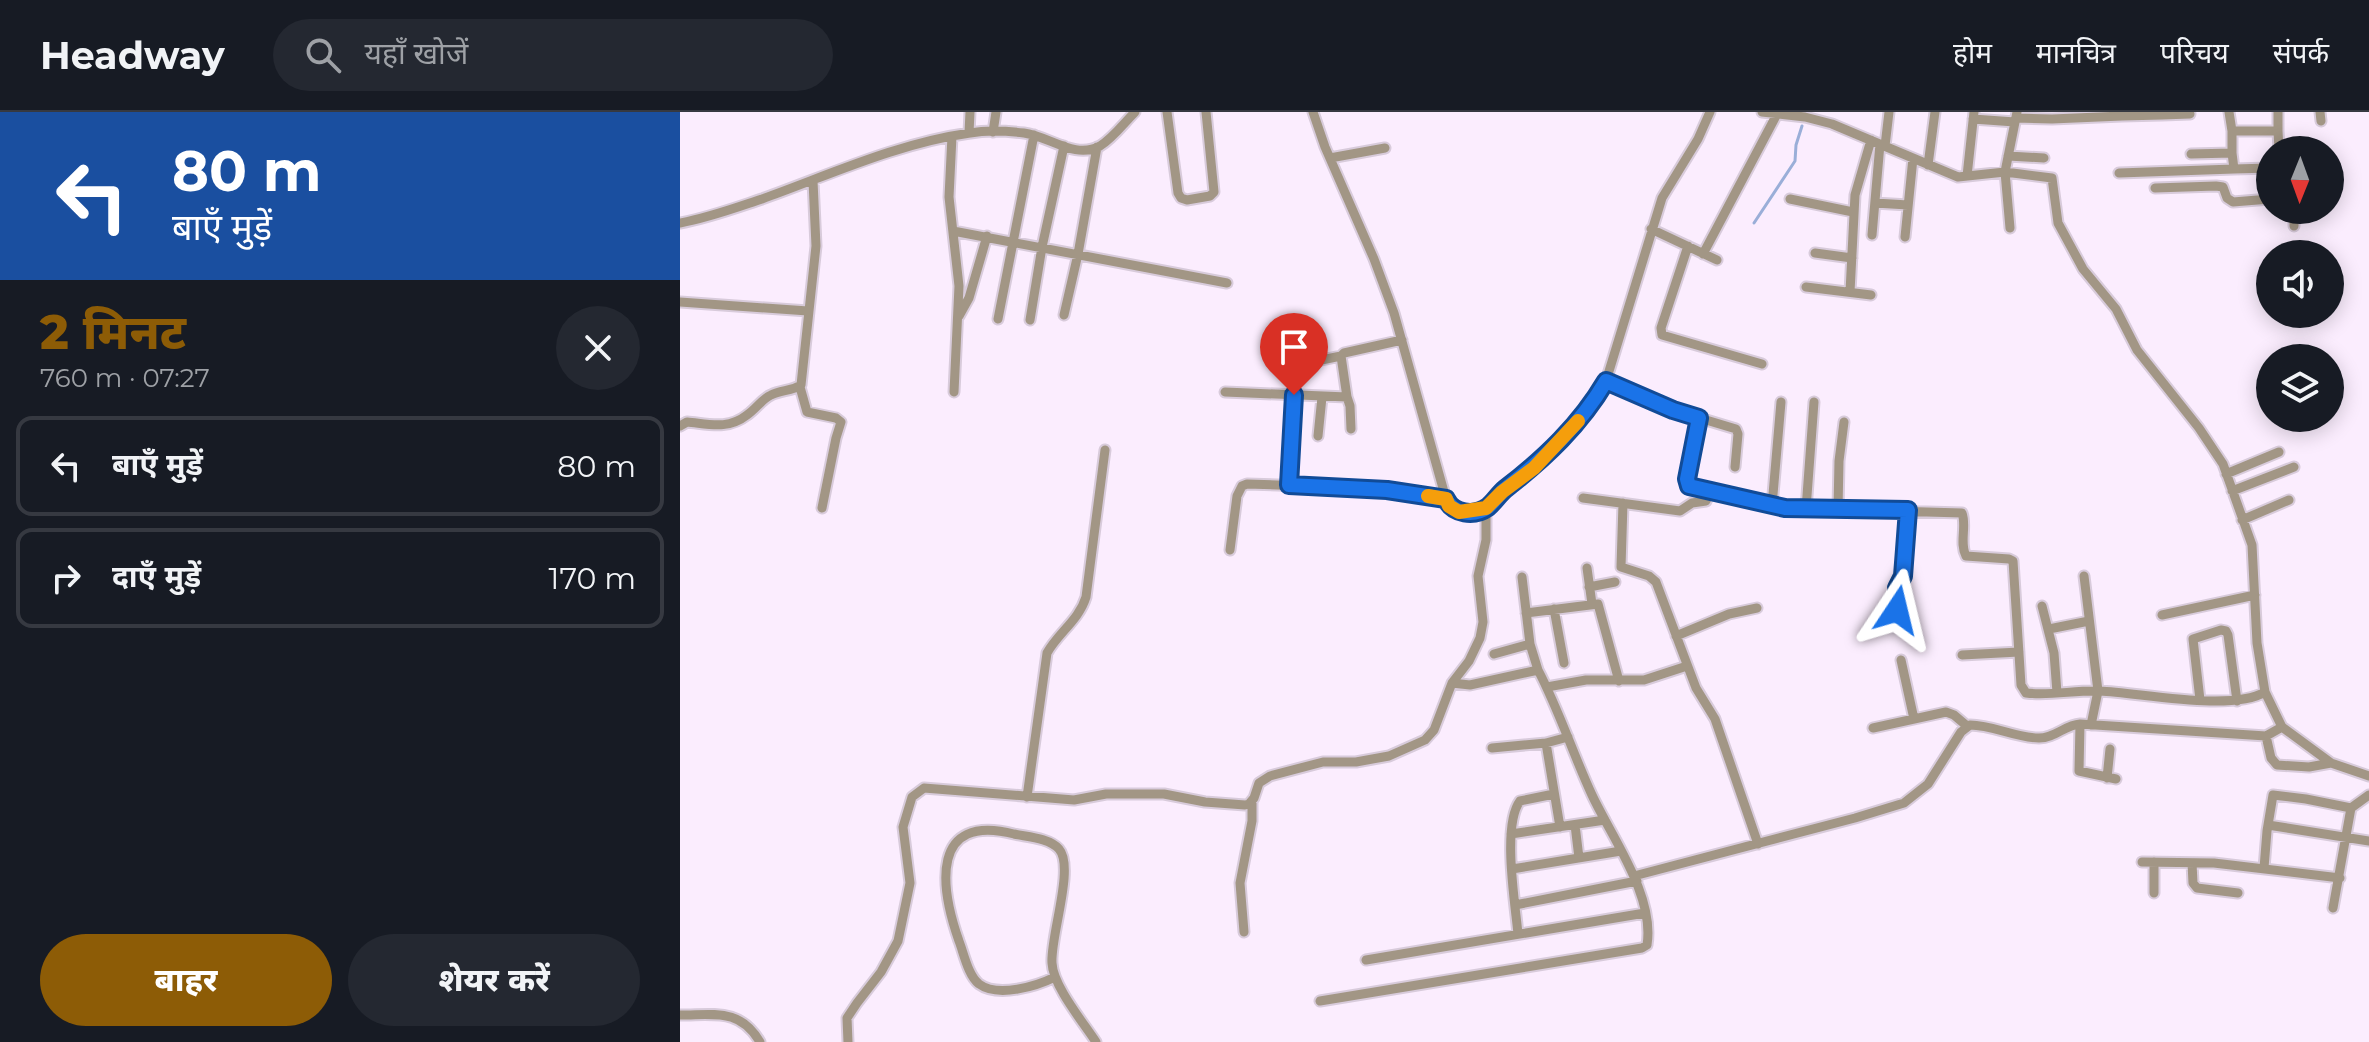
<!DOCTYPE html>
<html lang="hi">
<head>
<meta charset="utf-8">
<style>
	:root { --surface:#171b24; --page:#242831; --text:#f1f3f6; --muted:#9ea1a6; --line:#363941; --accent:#8d5c06 }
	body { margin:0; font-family:Montserrat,"Noto Sans Devanagari",sans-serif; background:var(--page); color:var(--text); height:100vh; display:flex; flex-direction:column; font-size:30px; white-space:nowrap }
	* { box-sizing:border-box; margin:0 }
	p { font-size:26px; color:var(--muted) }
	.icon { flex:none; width:44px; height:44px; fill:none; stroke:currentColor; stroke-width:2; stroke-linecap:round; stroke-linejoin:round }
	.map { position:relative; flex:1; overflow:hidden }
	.sheet { display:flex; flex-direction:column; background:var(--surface); width:680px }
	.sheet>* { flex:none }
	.hud { background:#1a4fa0; color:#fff; overflow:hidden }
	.needle { width:52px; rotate:181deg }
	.buttons { position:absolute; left:1576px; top:24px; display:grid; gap:16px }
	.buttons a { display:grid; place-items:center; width:88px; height:88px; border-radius:50%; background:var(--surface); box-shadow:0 4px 20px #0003; font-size:40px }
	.pin { position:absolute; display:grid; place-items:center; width:68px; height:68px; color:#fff; margin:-82px -34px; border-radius:50% 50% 50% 0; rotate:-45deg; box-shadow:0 0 8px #0007 }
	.pin .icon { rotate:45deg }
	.me { position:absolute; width:88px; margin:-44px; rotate:10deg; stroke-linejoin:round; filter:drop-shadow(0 0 6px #0008) }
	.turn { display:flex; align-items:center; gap:28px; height:168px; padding:0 40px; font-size:36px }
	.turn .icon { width:104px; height:104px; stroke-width:2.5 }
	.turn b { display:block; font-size:56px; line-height:68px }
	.round { display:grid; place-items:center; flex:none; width:84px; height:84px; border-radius:42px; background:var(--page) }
	.head { display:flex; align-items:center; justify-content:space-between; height:136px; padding:0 40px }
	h1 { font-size:48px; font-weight:800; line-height:60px; color:var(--accent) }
	.action { display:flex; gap:16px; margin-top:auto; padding:16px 40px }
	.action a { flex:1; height:92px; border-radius:48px; background:var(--accent); color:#fff; font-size:32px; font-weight:800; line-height:92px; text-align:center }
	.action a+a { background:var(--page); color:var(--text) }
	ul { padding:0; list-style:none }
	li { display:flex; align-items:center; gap:24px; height:100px; margin:0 16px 12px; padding:0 24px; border:4px solid var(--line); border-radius:16px }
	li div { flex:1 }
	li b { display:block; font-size:30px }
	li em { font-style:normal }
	header { display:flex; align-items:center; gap:48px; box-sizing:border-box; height:112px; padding:0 40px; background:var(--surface); border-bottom:2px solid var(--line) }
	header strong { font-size:38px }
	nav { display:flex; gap:44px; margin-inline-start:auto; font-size:28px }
	.search { width:560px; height:72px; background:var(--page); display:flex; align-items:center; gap:20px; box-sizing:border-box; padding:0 28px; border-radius:44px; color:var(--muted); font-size:30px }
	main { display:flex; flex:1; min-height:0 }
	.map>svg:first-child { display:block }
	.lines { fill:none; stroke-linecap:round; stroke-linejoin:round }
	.stream { stroke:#9aaed8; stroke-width:3 }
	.minor-casing { stroke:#d8cbdb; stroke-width:13 }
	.minor { stroke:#a29685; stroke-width:9 }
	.route-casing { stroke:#114b97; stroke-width:20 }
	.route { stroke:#1a73e8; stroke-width:14 }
	.slow { stroke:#f59e0b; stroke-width:14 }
</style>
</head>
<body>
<header>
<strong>Headway</strong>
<div class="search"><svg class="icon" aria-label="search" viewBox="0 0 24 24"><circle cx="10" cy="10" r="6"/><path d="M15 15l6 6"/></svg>यहाँ खोजें</div>
<nav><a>होम</a><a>मानचित्र</a><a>परिचय</a><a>संपर्क</a></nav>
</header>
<main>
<section class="sheet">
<div class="hud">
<div class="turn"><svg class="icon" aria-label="left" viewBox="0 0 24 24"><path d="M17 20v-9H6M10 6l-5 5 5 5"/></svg><div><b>80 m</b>बाएँ मुड़ें</div></div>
</div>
<div class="head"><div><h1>2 मिनट</h1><p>760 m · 07:27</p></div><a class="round"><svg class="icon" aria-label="close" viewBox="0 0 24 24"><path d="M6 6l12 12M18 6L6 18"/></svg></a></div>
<ul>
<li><svg class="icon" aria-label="left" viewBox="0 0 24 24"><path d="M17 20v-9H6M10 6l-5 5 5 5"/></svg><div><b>बाएँ मुड़ें</b></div><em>80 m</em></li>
<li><svg class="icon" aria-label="right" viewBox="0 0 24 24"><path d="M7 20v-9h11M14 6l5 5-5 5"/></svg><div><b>दाएँ मुड़ें</b></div><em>170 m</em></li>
</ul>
<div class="action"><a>बाहर</a><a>शेयर करें</a></div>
</section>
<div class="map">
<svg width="1689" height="930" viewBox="0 0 1689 930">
	<rect width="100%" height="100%" fill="#fbedfe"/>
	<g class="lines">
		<path class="stream" d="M1074,111L1115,49L1116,33L1122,14"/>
		<defs>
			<path id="minor" d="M487,0L498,81L501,86L507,88L530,84L534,80L526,0
				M633,0L645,35L694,147L714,201L766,387L769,394L779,400L806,396
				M1082,0L1125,5L1152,12L1278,65L1325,60L1330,116
				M1337,0L1325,60L1372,66L1378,111L1403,157L1436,197L1457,238L1519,316L1543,352L1572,433L1577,531L1585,580L1602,615L1651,651L1689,664
				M1481,0L1482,3L1510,2
				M1549,0L1552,19H1598V0
				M1640,0L1641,9
				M1442,4L1482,3
				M1336,6L1372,7L1442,4V0
				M1293,7L1335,10
				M1598,19L1599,38
				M313,20L316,0
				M289,21L290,0
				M272,24L269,85L279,174L274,280
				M1205,34L1209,0
				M1552,41L1554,57L1590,56
				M1511,42L1552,41V19
				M1328,44L1364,46
				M650,46L705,36
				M1248,53L1255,0
				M1439,61L1554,57
				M1287,64L1294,0
				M1475,76L1536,74L1543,75L1547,86L1553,90L1590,87
				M1110,87L1173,100
				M1195,91L1228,93
				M1614,98V114
				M0,111C28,106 55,96 82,87C149,63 218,31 290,21C307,18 327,19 344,21C369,24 395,48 420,34C433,26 444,11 455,0
				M971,117L1037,148
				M273,119L547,171
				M1192,123L1200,32
				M1225,125L1233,46
				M1008,134L981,216L982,223L1082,252
				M1135,141L1172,146
				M1023,142L1097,2
				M1126,175L1191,183
				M1170,180L1175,83L1191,28
				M0,190L128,199
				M384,203L398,142L417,35
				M279,204L289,186L307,124
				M318,207L354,23
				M350,208L362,135L384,34
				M617,253L661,244
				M926,269L993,298L1056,317L1058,322L1055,355
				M120,275L127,300L156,306L161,310L156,326L142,396
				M545,280L667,285L661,244L664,241L722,228
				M667,285L670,294L671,317
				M1019,306L1007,367L1009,374L1105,396L1282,401C1287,414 1279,431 1286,444L1329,447L1333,449L1341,573L1346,581C1370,584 1395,578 1420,579C1462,581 1551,600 1585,580
				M0,314L7,310C29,312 48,318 67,303C76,297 82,287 91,283C101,278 112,279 121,273L136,134L133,69
				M638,324L642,285
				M1546,362L1599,340
				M609,373L614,283
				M1552,379L1614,355
				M903,386L1000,399L1012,391L1026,389L1030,380
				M943,391L941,455L969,464L976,470L1016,576L1035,607L1078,732
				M1092,394L1101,290
				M1126,397L1134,290
				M1158,397L1159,349L1164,310
				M1562,408L1609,388
				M550,438L557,384L562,374L567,372L683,376L766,387
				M907,456L912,492
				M1404,464L1418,579L1411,613
				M842,465L850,532L858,558
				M909,475L935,470
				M1362,494L1374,541L1377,581
				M874,497L884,551
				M1217,498V476L1223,464L1228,398
				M846,501L918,492L939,569
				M1482,503L1575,483
				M1369,517L1409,509
				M996,524L1049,502L1077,496
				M814,542L850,532
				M1282,543L1339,540
				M1221,548L1234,607
				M867,575L906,568H964L1007,554
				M1520,588L1513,527L1541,518L1546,519L1548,523L1557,589
				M1400,612L1399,659L1436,667
				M1193,616L1266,600L1274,603L1287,614
				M1586,624L1591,646L1597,653L1629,655L1651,651
				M866,631L880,715
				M812,636L866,631L888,625
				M1427,666L1430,637
				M347,685L367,541C378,521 399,508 406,485L425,338
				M895,713L899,746
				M1588,713L1689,729
				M831,722L925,708
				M1462,750L1534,751L1660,766
				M1512,751L1513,771L1517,776L1558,781
				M1584,756L1587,719L1593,683L1626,687L1671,696
				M832,757L941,739
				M954,764L1175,706L1224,691L1248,672L1281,620L1290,613C1313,613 1336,626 1359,626C1375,626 1385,613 1400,612L1586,624L1602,615
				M1474,781V750
				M835,793L957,769
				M1653,796L1671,696L1689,683
				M564,820L560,771L572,709V689
				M838,822C835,790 822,713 840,689L874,682
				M686,848L965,801
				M375,865C357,874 318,886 299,872C288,863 284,842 279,829C260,775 250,701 334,722C348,725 369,726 379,737C395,755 370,825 372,851C373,874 403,910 416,930
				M640,889L962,836L967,833C975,784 932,726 912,683C893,642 879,598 858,558L790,573L772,571
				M0,903C35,903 60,896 80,930
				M168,930L167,906L177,891L201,860L218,829L230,771L223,715L232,685L244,676L394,688L426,682H484L525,690L565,693L569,692L574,686L579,671L590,664L643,650H676L709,644L745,628L754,618L772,571L789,549L800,526L803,510L798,464L806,428V396L822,380L854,356L885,323L907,299L926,269L982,86L1018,27L1030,0"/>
		</defs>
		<use href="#minor" class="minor-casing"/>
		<use href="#minor" class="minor"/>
	</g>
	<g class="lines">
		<defs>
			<path id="route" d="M614,283L609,373L707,378L766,387C773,402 794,405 808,395C814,390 819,382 825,377C865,346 900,313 926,269L993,298L1019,306L1007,367L1009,374L1105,396L1228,398L1223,464L1217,476V498"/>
		</defs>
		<use href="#route" class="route-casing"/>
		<use href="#route" class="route"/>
		<path class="slow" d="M748,384L766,387L769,394L779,400L806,396L822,380L854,356L898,309"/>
	</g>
</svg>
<div class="buttons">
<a><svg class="needle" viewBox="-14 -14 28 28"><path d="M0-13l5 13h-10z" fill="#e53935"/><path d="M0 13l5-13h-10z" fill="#9ea1a6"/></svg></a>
<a><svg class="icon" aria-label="sound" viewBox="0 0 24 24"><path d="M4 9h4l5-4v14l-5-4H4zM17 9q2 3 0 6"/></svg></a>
<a><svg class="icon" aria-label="layers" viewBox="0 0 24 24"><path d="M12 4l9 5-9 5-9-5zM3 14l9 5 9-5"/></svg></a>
</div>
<div class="pin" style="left:614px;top:283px;background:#d93025"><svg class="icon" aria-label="arrive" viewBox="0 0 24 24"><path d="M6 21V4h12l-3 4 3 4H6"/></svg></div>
<svg class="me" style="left:1217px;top:498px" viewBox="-20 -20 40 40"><path d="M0-17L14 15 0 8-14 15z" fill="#1a73e8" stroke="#fff" stroke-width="4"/></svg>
</div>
</main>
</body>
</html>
